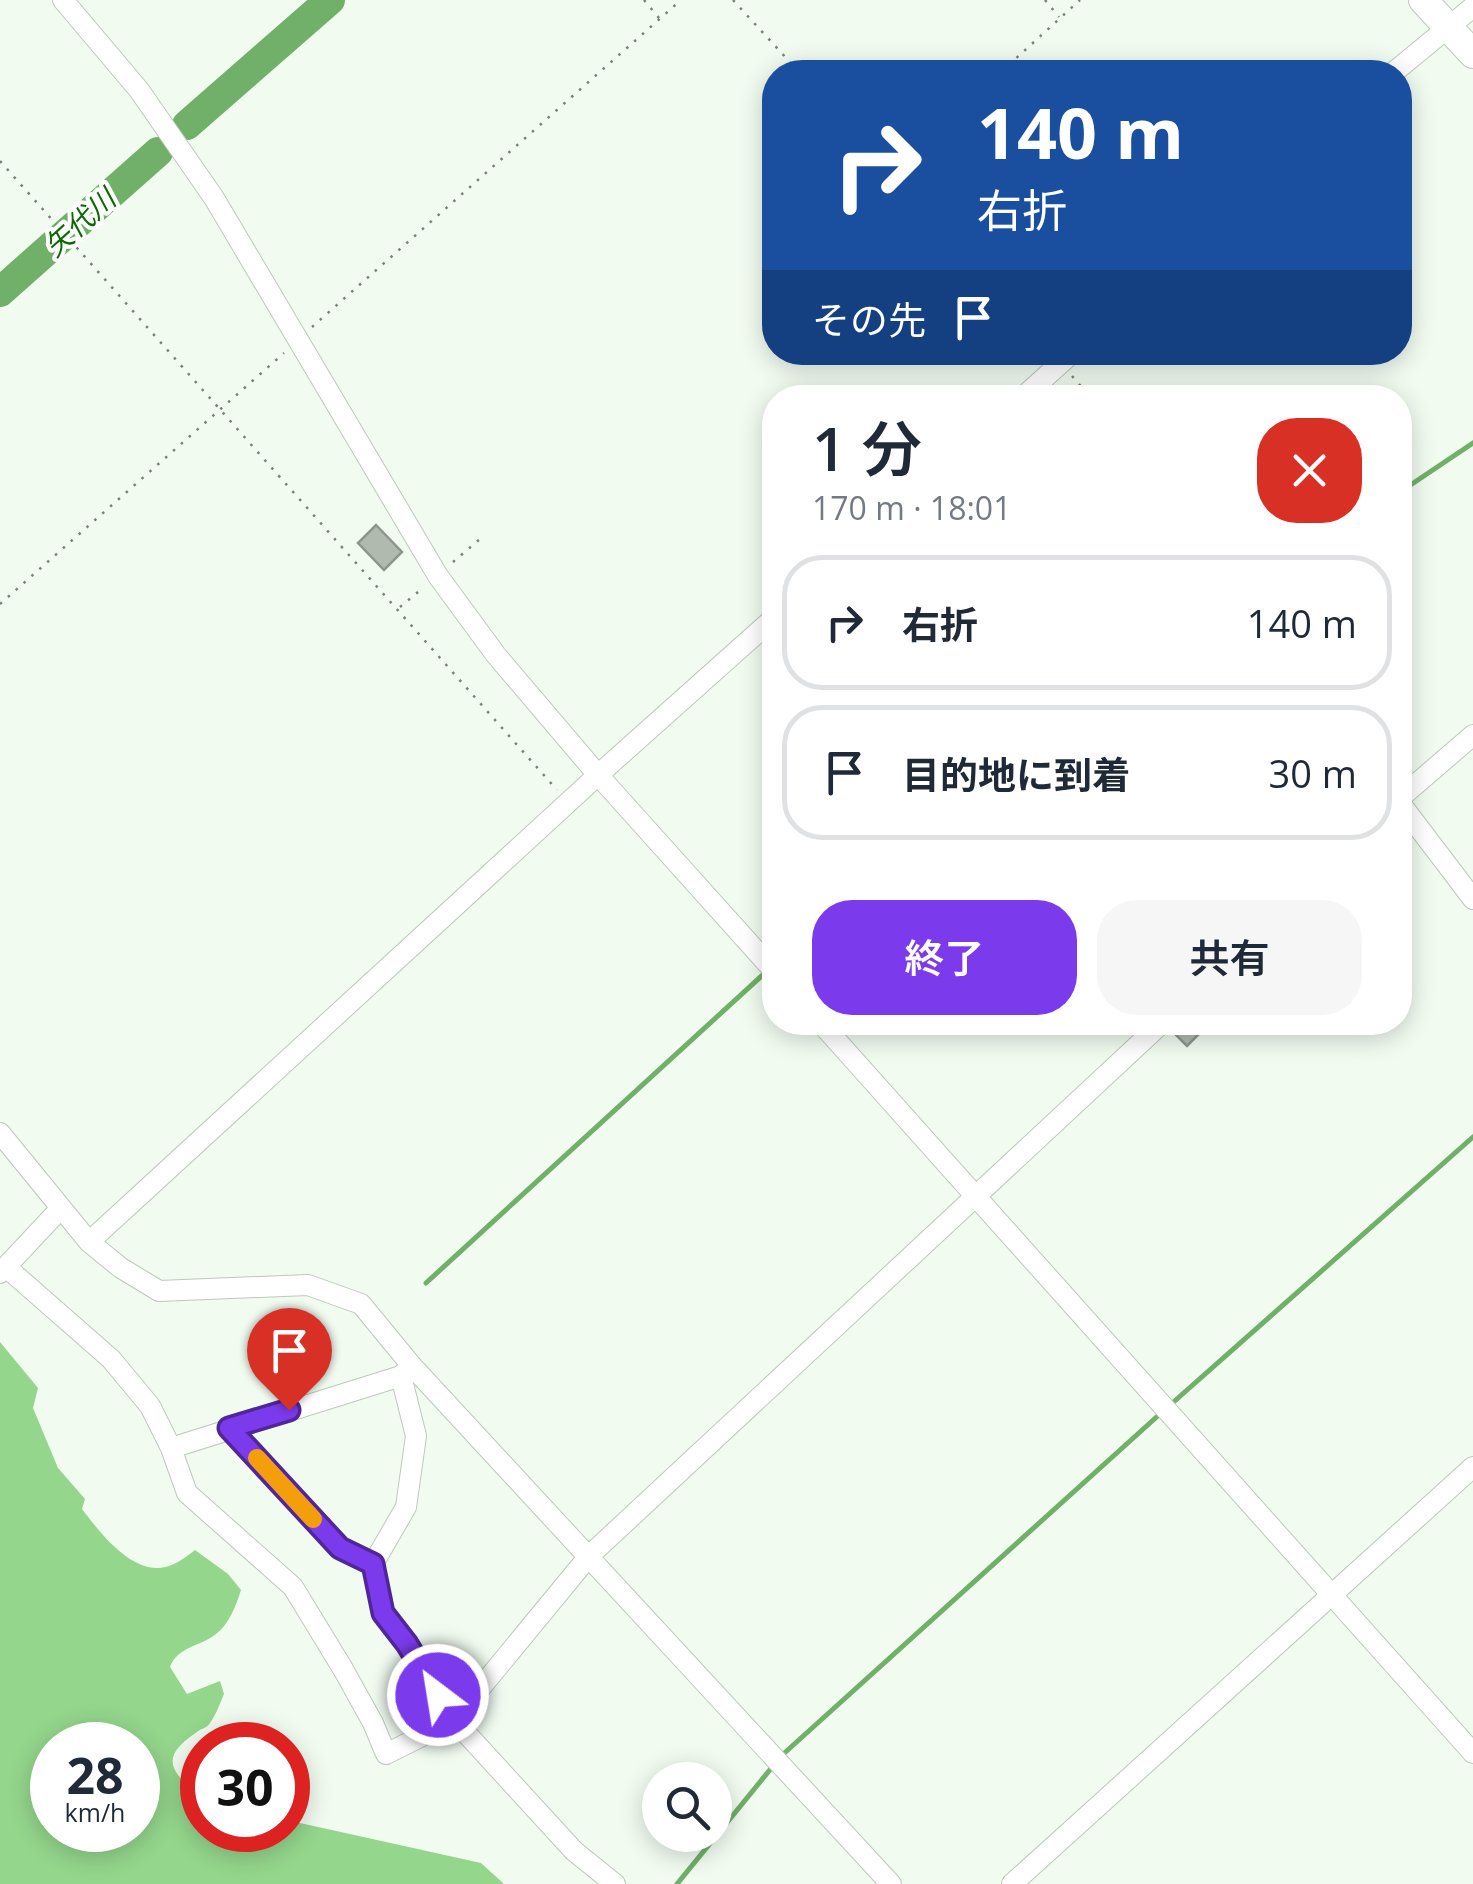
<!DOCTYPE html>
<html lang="ja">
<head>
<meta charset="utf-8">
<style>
	:root { --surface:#fff; --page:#f6f6f7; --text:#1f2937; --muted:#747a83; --line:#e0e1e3; --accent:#7c3aed }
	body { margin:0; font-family:"Open Sans","Noto Sans JP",sans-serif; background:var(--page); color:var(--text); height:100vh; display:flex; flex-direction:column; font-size:38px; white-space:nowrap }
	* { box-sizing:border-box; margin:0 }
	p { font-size:32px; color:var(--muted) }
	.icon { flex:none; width:55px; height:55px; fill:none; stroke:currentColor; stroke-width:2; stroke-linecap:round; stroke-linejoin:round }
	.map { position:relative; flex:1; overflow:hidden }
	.side { position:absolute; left:762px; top:385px; width:650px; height:650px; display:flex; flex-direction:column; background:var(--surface); border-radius:40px; box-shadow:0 5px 25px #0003 }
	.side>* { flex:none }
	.banner { position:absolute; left:762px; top:60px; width:650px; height:305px; border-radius:40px; box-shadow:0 5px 25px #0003; background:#1a4fa0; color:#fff; overflow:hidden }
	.buttons { position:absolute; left:642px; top:1762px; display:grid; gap:20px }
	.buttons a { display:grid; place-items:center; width:90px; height:90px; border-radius:50%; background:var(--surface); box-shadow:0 5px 25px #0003; font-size:50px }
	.speed { position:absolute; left:30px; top:1722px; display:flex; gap:20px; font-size:50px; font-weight:700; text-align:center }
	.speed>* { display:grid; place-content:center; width:130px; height:130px; border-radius:50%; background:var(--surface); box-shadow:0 5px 25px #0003; line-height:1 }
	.speed small { font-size:25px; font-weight:400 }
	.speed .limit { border:15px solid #d22; background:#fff; color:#111 }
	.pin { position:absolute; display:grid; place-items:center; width:85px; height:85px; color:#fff; margin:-102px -42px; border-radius:50% 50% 50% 0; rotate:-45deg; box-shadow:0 0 10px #0007 }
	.pin .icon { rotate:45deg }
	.me { position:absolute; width:110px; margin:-55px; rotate:329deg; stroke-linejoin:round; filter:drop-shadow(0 0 8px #0008) }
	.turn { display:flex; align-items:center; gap:35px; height:210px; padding:0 50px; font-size:45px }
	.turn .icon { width:130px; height:130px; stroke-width:2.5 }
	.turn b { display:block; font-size:70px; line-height:85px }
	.then { display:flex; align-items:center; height:95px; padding:0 50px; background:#0003; gap:20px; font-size:38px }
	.round { display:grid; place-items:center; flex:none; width:105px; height:105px; border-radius:40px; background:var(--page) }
	.headline { display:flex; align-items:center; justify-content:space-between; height:170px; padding:0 50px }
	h1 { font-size:60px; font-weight:600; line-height:75px }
	.button { display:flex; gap:20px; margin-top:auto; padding:20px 50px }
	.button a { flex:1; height:115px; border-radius:40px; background:var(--accent); color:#fff; font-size:40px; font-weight:600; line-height:115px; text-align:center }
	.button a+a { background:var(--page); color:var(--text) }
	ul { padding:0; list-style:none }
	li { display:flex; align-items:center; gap:30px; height:135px; margin:0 20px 15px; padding:0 30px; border:5px solid var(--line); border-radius:40px }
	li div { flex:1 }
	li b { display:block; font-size:38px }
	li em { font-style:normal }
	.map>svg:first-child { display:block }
	.forest { fill:#94d68c; fill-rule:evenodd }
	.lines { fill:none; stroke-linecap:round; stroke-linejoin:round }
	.stream { stroke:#70b068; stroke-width:5 }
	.river { stroke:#70b068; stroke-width:30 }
	.building { fill:#b1baaf; stroke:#8d968c; stroke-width:2.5 }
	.minor-casing { stroke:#bec8bd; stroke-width:22 }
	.major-casing { stroke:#bec8bd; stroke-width:30 }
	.path { stroke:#7b817a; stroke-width:2.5; stroke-dasharray:2.5 8; stroke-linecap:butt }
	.minor { stroke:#fff; stroke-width:20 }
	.major { stroke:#fff; stroke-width:28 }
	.route-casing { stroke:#51269a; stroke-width:25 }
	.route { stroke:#7c3aed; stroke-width:18 }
	.slow { stroke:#f59e0b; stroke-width:18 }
	.labels { text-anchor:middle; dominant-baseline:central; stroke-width:8; stroke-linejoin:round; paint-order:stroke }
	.water-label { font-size:28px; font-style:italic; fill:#0c6900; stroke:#fff }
</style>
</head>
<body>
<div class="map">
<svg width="1473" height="1884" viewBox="0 0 1473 1884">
	<rect width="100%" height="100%" fill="#f1fbf0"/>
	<path class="forest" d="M0,1342L38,1388L33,1408L58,1468L85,1499L82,1509C101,1534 137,1582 174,1564C181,1561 188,1555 195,1550L228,1574L241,1590C236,1606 229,1624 216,1634C200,1647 178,1646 170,1667L187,1694L220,1681L224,1694C220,1703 216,1715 210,1723C207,1728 202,1728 197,1732C156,1759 173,1773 202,1798V1830H288V1821H291L481,1863L504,1884H0ZM52,1745H138V1830H52Z"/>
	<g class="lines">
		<path class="stream" d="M1400,492L1473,443
			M426,1283L767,971
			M1169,1406L1473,1137
			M780,1757L1161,1413
			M677,1884L773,1766"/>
		<path class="river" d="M187,125L330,0
			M0,292L158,152"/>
	</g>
	<path class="building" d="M376,525L402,552L384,570L358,543Z
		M1185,1022H1204L1207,1026L1187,1046L1174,1033Z"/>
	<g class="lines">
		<defs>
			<path id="minor" d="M63,0L139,90L214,198L438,576L496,655L598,775L775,972
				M1394,72L1473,7
				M1022,398L1073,352
				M1400,798L1473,735
				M1400,803L1473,899
				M820,1022L1473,1753
				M0,1133L89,1242L121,1268L159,1291L308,1285L361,1304L412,1366L891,1884
				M89,1242L598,775L775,617
				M6,1267L111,1359L150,1406L171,1448L187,1493L293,1587L343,1669L373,1723L386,1754L454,1720L589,1556L1163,1022
				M0,1273L61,1208
				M401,1376L416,1436L406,1507L373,1564L383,1613L407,1644L454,1720L574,1851L615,1884
				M229,1427L340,1548L373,1564
				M171,1448L401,1376L410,1367
				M1012,1884L1473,1467"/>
			<path id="major" d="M1423,0L1473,54"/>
		</defs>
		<use href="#minor" class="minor-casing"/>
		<use href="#major" class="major-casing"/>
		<path class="path" d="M644,0L659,18
			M733,0L799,72
			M1045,0L1059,17
			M1001,72L1080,0
			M0,161L557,790
			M312,327L681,0
			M1072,376L1091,398
			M453,562L480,539
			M0,604L284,353
			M400,607L424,587"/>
		<use href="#minor" class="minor"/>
		<use href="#major" class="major"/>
	</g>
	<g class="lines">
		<defs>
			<path id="route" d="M289,1410L229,1428L340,1548L373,1564L383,1613L407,1644L438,1695"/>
		</defs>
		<use href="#route" class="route-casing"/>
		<use href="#route" class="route"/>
		<path class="slow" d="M257,1458L313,1519"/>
	</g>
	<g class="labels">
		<g class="water-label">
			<text transform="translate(79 222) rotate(-42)">矢代川</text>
		</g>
	</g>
</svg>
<div class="buttons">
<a><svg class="icon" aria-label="search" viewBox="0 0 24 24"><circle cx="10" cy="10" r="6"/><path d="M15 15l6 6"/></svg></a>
</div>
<div class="speed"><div>28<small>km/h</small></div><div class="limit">30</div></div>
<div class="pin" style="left:289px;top:1410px;background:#d93025"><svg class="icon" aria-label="arrive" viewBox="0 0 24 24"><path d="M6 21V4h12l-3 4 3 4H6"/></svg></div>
<svg class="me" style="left:438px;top:1695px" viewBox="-20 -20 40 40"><circle r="17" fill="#7c3aed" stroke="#fff" stroke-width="3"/><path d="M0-11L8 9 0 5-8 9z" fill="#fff"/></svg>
<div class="banner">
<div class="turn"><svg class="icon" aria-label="right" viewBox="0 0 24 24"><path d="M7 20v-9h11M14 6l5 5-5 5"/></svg><div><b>140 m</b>右折</div></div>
<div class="then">その先<svg class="icon" aria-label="arrive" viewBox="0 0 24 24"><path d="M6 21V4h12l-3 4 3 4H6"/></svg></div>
</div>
<section class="side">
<div class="headline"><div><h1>1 分</h1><p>170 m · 18:01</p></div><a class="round" style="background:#d93025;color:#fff"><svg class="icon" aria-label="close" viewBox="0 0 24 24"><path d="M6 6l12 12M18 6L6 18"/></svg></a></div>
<ul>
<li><svg class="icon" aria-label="right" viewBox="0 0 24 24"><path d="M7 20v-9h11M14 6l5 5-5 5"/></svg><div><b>右折</b></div><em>140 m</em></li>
<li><svg class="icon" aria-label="arrive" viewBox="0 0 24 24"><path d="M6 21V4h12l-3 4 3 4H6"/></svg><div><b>目的地に到着</b></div><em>30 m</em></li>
</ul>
<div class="button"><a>終了</a><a>共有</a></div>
</section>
</div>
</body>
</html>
